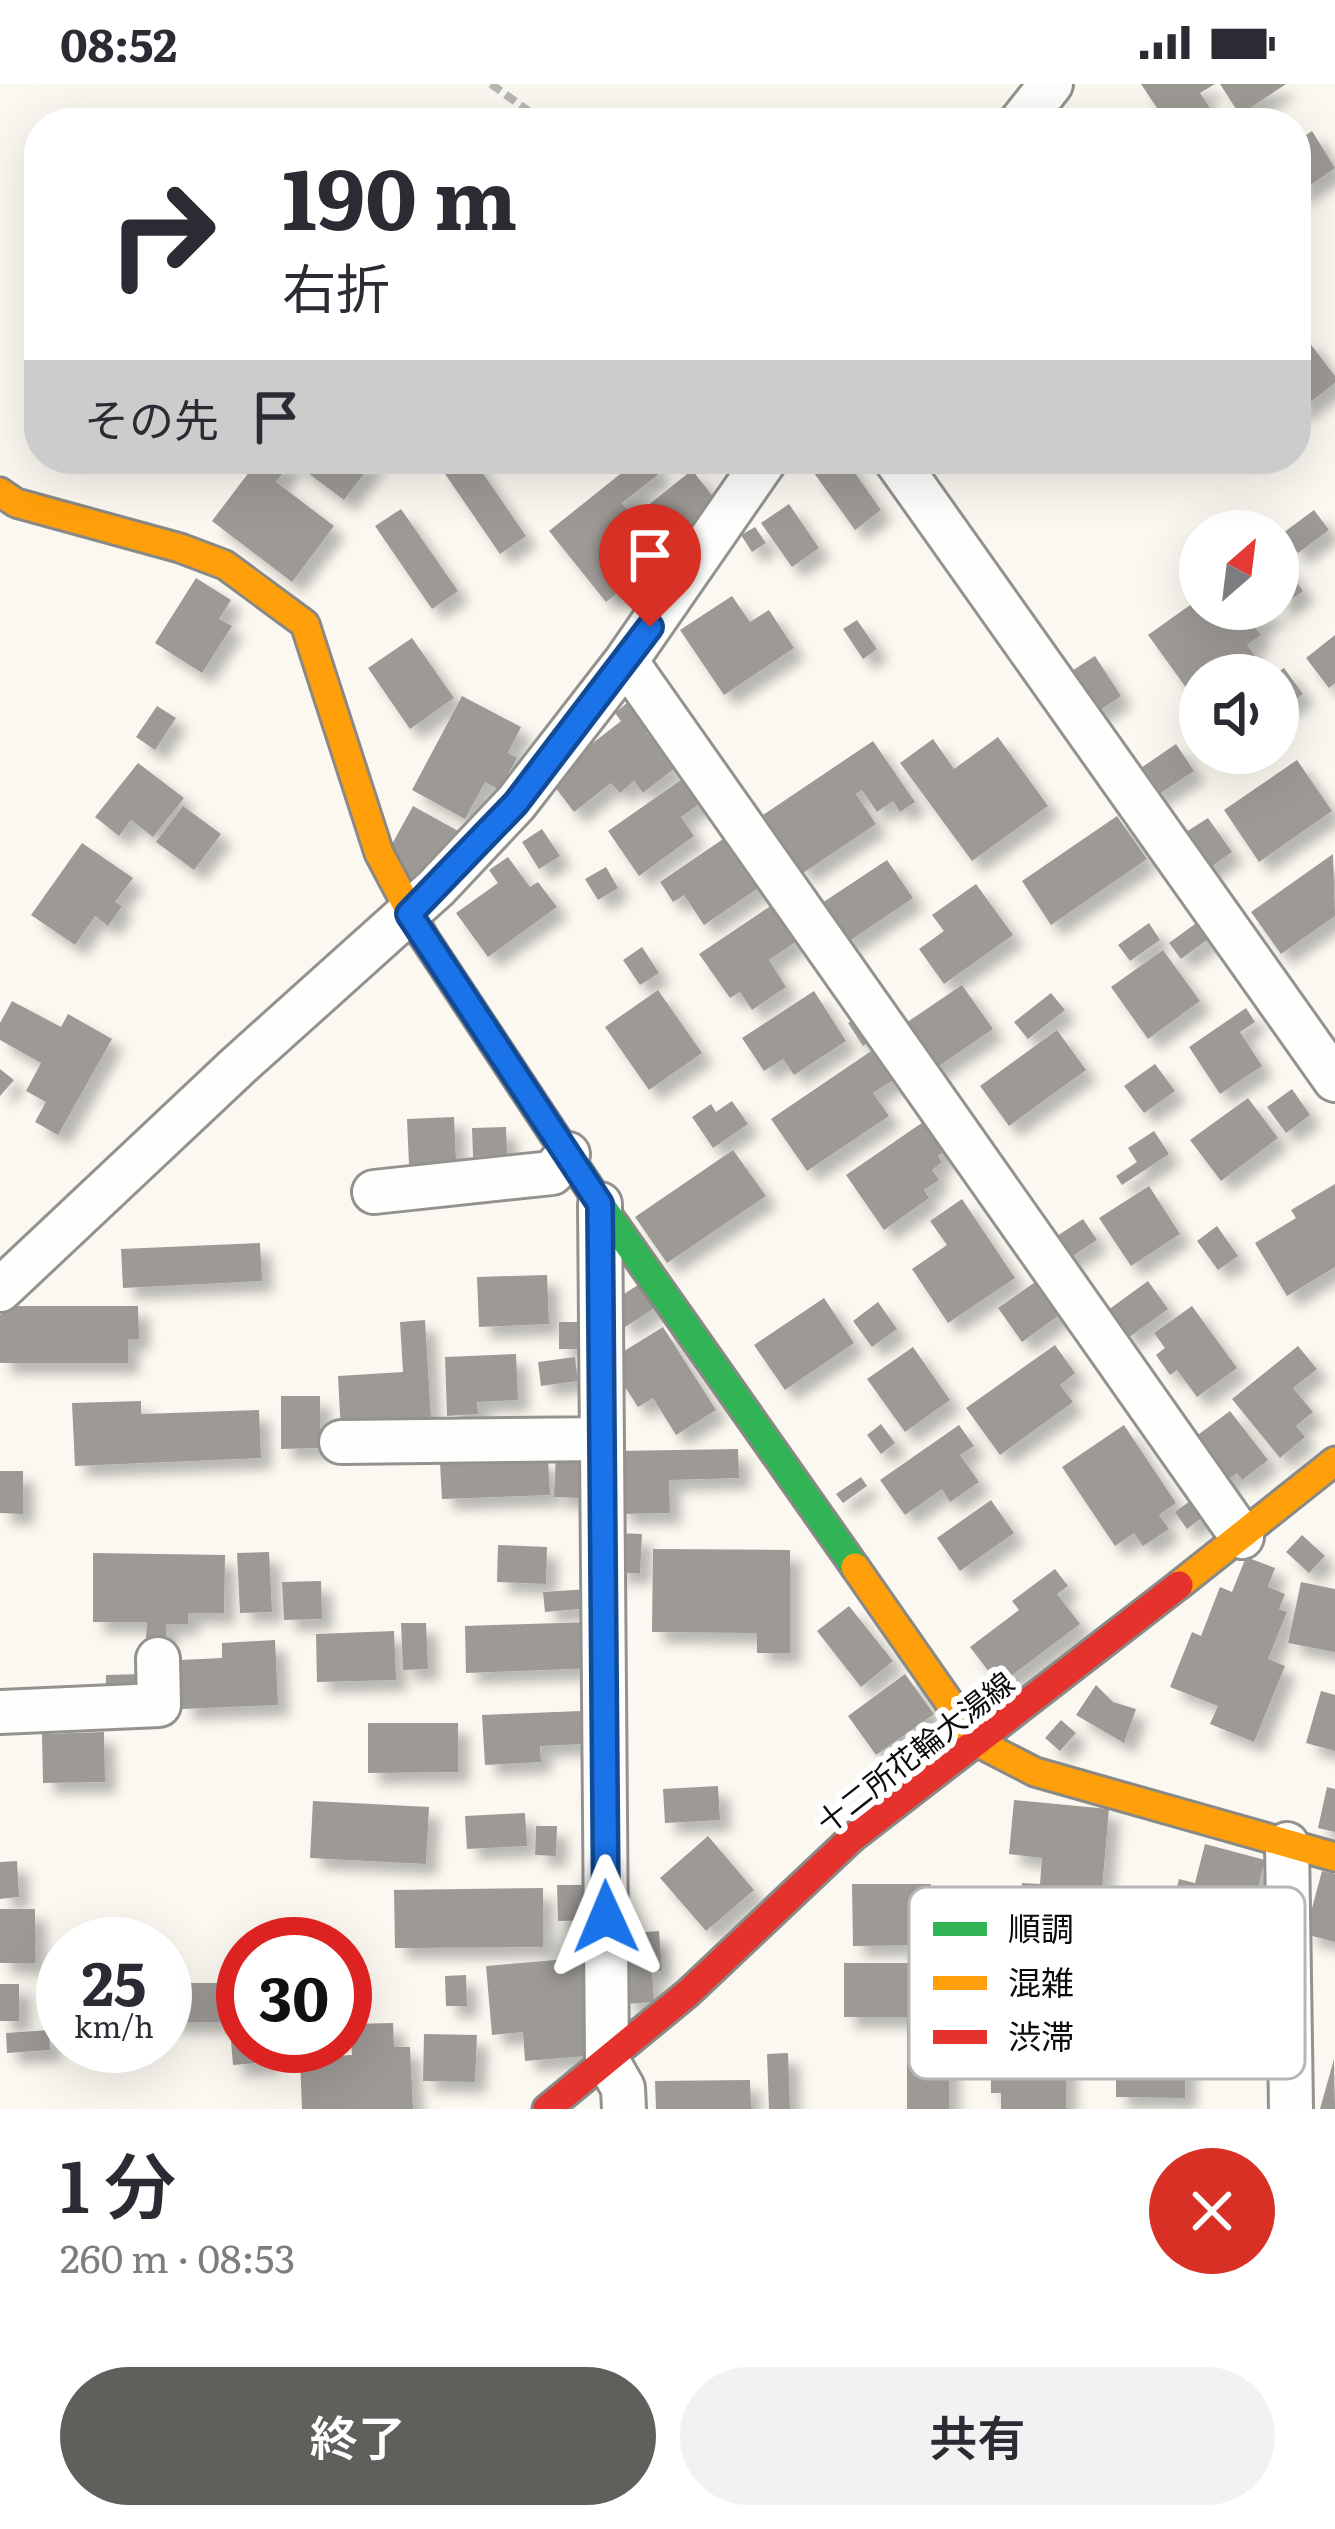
<!DOCTYPE html>
<html lang="ja">
<head>
<meta charset="utf-8">
<style>
	:root { --surface:#fff; --page:#f2f2f3; --text:#2b2b33; --muted:#7c7c81; --accent:#5f5f5c }
	body { margin:0; font-family:Literata,"Noto Sans JP",serif; background:var(--page); color:var(--text); height:100vh; display:flex; flex-direction:column; font-size:45px; white-space:nowrap }
	* { box-sizing:border-box; margin:0 }
	p { font-size:39px; color:var(--muted) }
	.icon { flex:none; width:66px; height:66px; fill:none; stroke:currentColor; stroke-width:2; stroke-linecap:round; stroke-linejoin:round }
	.map { position:relative; height:2025px; overflow:hidden }
	.drawer { display:flex; flex-direction:column; background:var(--surface); flex:1 }
	.drawer>* { flex:none }
	.banner { position:absolute; left:24px; top:24px; width:1287px; height:366px; border-radius:48px; box-shadow:0 12px 48px #0002; background:#fff; color:var(--text); overflow:hidden }
	.needle { width:78px; rotate:28deg }
	.controls { position:absolute; left:1179px; top:426px; display:grid; gap:24px }
	.controls a { display:grid; place-items:center; width:120px; height:120px; border-radius:50%; background:var(--surface); box-shadow:0 12px 48px #0002; font-size:60px }
	.speed { position:absolute; left:36px; top:1833px; display:flex; gap:24px; font-size:60px; font-weight:700; text-align:center }
	.speed>* { display:grid; place-content:center; width:156px; height:156px; border-radius:50%; background:var(--surface); box-shadow:0 12px 48px #0002; line-height:1 }
	.speed small { font-size:30px; font-weight:400 }
	.speed .limit { border:18px solid #d22; background:#fff; color:#111 }
	.pin { position:absolute; display:grid; place-items:center; width:102px; height:102px; color:#fff; margin:-123px -51px; border-radius:50% 50% 50% 0; rotate:-45deg; box-shadow:0 0 12px #0007 }
	.pin .icon { rotate:45deg }
	.me { position:absolute; width:132px; margin:-66px; rotate:359deg; stroke-linejoin:round; filter:drop-shadow(0 0 9px #0008) }
	.turn { display:flex; align-items:center; gap:42px; height:252px; padding:0 60px; font-size:54px }
	.turn .icon { width:156px; height:156px; stroke-width:2.5 }
	.turn b { display:block; font-size:84px; line-height:102px }
	.then { display:flex; align-items:center; height:114px; padding:0 60px; background:#0003; gap:24px; font-size:45px }
	.round { display:grid; place-items:center; flex:none; width:126px; height:126px; border-radius:63px; background:var(--page) }
	.overview { display:flex; align-items:center; justify-content:space-between; height:204px; padding:0 60px }
	h1 { font-size:72px; font-weight:600; line-height:90px }
	.button { display:flex; gap:24px; margin-top:auto; padding:24px 60px }
	.button a { flex:1; height:138px; border-radius:72px; background:var(--accent); color:#fff; font-size:48px; font-weight:600; line-height:138px; text-align:center }
	.button a+a { background:var(--page); color:var(--text) }
	.status { display:flex; justify-content:space-between; align-items:center; height:84px; padding:0 60px; background:var(--surface); direction:ltr }
	.status svg { height:33px; fill:currentColor }
	.map>svg:first-child { display:block }
	.building { fill:#9d9a96; filter:url(#shadow) }
	.lines { fill:none; stroke-linecap:round; stroke-linejoin:round }
	.street-casing { stroke:#93928f; stroke-width:48 }
	.fast-casing { stroke:#8a8985; stroke-width:33 }
	.slow-casing { stroke:#8a8985; stroke-width:33 }
	.jam-casing { stroke:#8a8985; stroke-width:33 }
	.path { stroke:#b7b7b5; stroke-width:8; stroke-dasharray:12 6; stroke-linecap:butt }
	.street { stroke:#fefefd; stroke-width:42 }
	.fast { stroke:#30b455; stroke-width:27 }
	.slow { stroke:#ff9f0a; stroke-width:27 }
	.jam { stroke:#e5322d; stroke-width:27 }
	.route-casing { stroke:#114b97; stroke-width:30 }
	.route { stroke:#1a73e8; stroke-width:21 }
	.labels { text-anchor:middle; dominant-baseline:central; stroke-width:12; stroke-linejoin:round; paint-order:stroke }
	.street-label { font-size:30px; fill:#0c0c0c; stroke:#fff }
	.key { fill:#fff; stroke:#b6b6b6; stroke-width:3 }
	.key-label { font-size:33px; fill:#0c0c0c }
</style>
</head>
<body>
<div class="status"><b>08:52</b><svg viewBox="0 0 49 12"><path d="M0 12V9h3v3zM5 12V6h3v6zM10 12V3h3v9zM15 12V0h3v12zM26 1h20v11H26zM47 4h2v5h-2z"/></svg></div>
<div class="map">
<svg width="1335" height="2025" viewBox="0 0 1335 2025">
	<defs>
		<filter id="shadow"><feDropShadow dx="11" dy="11" stdDeviation="6" flood-color="#0004"/></filter>
	</defs>
	<rect width="100%" height="100%" fill="#faf8f0"/>
	<path class="building" d="M1141,0H1215L1200,9L1220,39H1167Z
		M1220,0H1286L1240,31Z
		M1312,47L1335,84L1296,111V58Z
		M1306,254L1335,292V299L1296,329V261Z
		M259,375H375L344,416L292,377L276,398L334,442L292,498L212,437Z
		M460,375H473L526,452L500,470L443,387Z
		M639,375H649L660,389L622,419L657,463L628,487L634,496L606,518L549,447Z
		M834,375H845L881,426L855,446L814,389Z
		M692,386L719,420L686,446L692,454L675,468L642,426Z
		M789,420L819,464L792,483L761,439Z
		M401,425L458,507L432,525L375,442Z
		M1314,426L1329,446L1298,469L1283,449Z
		M755,443L766,459L752,468L741,451Z
		M1278,473L1303,507L1254,542L1261,551L1247,561L1256,573L1230,591H1200V612L1195,616L1148,551L1200,514V525H1278Z
		M196,494L231,516L219,535L232,542L202,589L155,559Z
		M732,512L750,538L769,526L794,564L724,611L680,546Z
		M857,536L877,565L863,575L843,545Z
		M1335,551V599L1329,604L1306,574Z
		M412,554L454,614L410,645L368,584Z
		M1095,572L1121,612L1093,631L1067,590Z
		M1284,584L1303,610L1278,627V588Z
		M462,612L521,643L508,669L517,674L499,706L485,698L465,735L412,706Z
		M634,613L655,640L646,648L675,684L643,709L634,697L620,709L611,699L574,728L548,694L621,637L615,629Z
		M157,622L176,634L155,666L136,653Z
		M998,653L1048,722L972,777L900,679L933,655L954,685Z
		M873,657L915,718L900,728L893,717L877,728L862,706L856,710L876,740L803,789L763,731Z
		M1176,660L1194,687L1153,714L1135,688Z
		M1297,676L1332,727L1259,778L1224,726Z
		M138,679L184,714L153,753L131,736L119,752L95,733Z
		M688,691L705,716L681,733L694,752L639,792L608,747Z
		M183,722L221,750L194,786L156,758Z
		M413,722L460,748L414,804L391,762Z
		M1117,732L1147,775L1051,841L1022,797Z
		M1208,734L1232,768L1203,789L1178,753Z
		M542,745L560,772L539,785L522,758Z
		M729,751L763,801L704,841L684,811L673,818L660,798Z
		M82,759L133,794L115,818L122,822L108,842L95,832L75,861L31,831Z
		M1333,770L1335,832L1281,870L1251,828Z
		M508,773L530,803L538,798L557,823L488,873L456,829L498,799L489,786Z
		M887,776L913,814L845,860L819,821Z
		M606,783L618,804L598,816L585,795Z
		M976,800L1013,851L944,900L919,865L944,847L932,831Z
		M772,821L797,857L769,876L786,903L752,926L740,908L730,914L699,870Z
		M1199,837L1211,853L1181,875L1169,859Z
		M1149,839L1160,856L1130,877L1118,861Z
		M642,863L659,889L640,901L623,876Z
		M1163,866L1200,917L1148,955L1111,903Z
		M962,901L993,945L930,988L900,943Z
		M658,906L702,969L649,1006L605,943Z
		M814,907L846,957L794,991L783,975L764,987L742,954Z
		M1051,909L1065,926L1028,955L1014,938Z
		M12,917L61,943L68,930L112,955L58,1051L35,1038L46,1018L26,1007L41,979L0,956V939Z
		M1246,924L1255,938L1240,948L1262,982L1220,1010L1189,963Z
		M858,933L873,955L863,962L848,939Z
		M1057,946L1086,986L1009,1042L980,1002Z
		M877,963L898,993L873,1009L889,1032L807,1087L771,1035Z
		M1155,980L1175,1007L1144,1029L1124,1002Z
		M0,985L14,996L0,1012Z
		M1292,1005L1310,1031L1286,1049L1267,1023Z
		M1248,1014L1278,1054L1221,1097L1190,1056Z
		M732,1017L748,1040L713,1064L692,1033L711,1020L716,1028Z
		M454,1033L456,1078L409,1081L407,1035Z
		M929,1034L949,1063L938,1072L942,1078L932,1086L939,1096L924,1106L929,1114L884,1146L846,1091Z
		M506,1043L507,1072L473,1073L472,1044Z
		M1154,1047L1169,1070L1122,1101L1116,1092L1137,1078L1128,1064Z
		M733,1066L766,1112L667,1179L635,1133Z
		M1335,1100V1183L1287,1212L1255,1159L1296,1134L1291,1126Z
		M1149,1102L1180,1150L1131,1182L1099,1134Z
		M962,1115L1015,1194L948,1239L912,1185L947,1161L930,1137Z
		M1083,1135L1097,1156L1062,1179L1048,1158Z
		M1217,1142L1238,1172L1218,1186L1197,1157Z
		M260,1159L262,1197L123,1204L121,1165Z
		M547,1191L549,1240L479,1243L477,1193Z
		M1038,1196L1062,1229L1022,1258L998,1224Z
		M1148,1197L1168,1225L1128,1254L1108,1226Z
		M641,1199L656,1223L625,1243L610,1219Z
		M824,1214L854,1259L785,1306L754,1261Z
		M878,1218L897,1245L872,1263L853,1237Z
		M12,1222H138L139,1255H128V1279H0V1231Z
		M1192,1222L1237,1284L1197,1313L1177,1286L1170,1291L1156,1271L1165,1264L1154,1249Z
		M425,1236L431,1336L341,1350L338,1292L403,1288L400,1238Z
		M559,1238H585V1265H559Z
		M663,1243L716,1326L676,1351L653,1314L638,1323L608,1277Z
		M1055,1261L1075,1289L1060,1301L1073,1318L1000,1371L966,1324Z
		M1298,1262L1317,1285L1293,1304L1313,1328L1296,1342L1305,1353L1280,1374L1232,1315Z
		M913,1263L950,1316L905,1348L867,1295Z
		M516,1270L518,1316L477,1318L478,1330L447,1332L445,1273Z
		M575,1273L578,1297L541,1302L538,1278Z
		M281,1312H320V1364L281,1365Z
		M141,1317V1330L259,1326L261,1374L75,1382L72,1319Z
		M1230,1327L1268,1376L1242,1396L1237,1389L1220,1402L1187,1359Z
		M881,1340L895,1359L881,1370L867,1351Z
		M959,1341L974,1362L960,1371L979,1398L950,1418L942,1405L905,1431L880,1396Z
		M1124,1341L1176,1419L1159,1431L1169,1445L1143,1462L1134,1449L1115,1462L1062,1383Z
		M738,1365L739,1394L669,1396L670,1429L619,1430L617,1367Z
		M556,1370L583,1371L581,1414L554,1413Z
		M548,1375L550,1411L442,1415L440,1379Z
		M0,1387H23V1430L0,1429Z
		M861,1393L867,1402L843,1419L836,1410Z
		M1194,1414L1207,1430L1187,1445L1175,1428Z
		M991,1416L1014,1449L960,1487L937,1454Z
		M617,1449L642,1450L640,1489H615Z
		M1302,1451L1325,1472L1309,1489L1286,1468Z
		M498,1461L547,1463L546,1500L497,1498Z
		M653,1465L790,1466V1569H757V1549L652,1548Z
		M269,1468L272,1528L240,1529L237,1469Z
		M93,1469L225,1471L224,1529H188V1540H166V1555H146L147,1538H93Z
		M1246,1473L1275,1484L1268,1503L1285,1510L1279,1525L1287,1528L1268,1575L1285,1582L1254,1658L1210,1640L1218,1622L1170,1603L1192,1548L1201,1552L1220,1503L1232,1508Z
		M1055,1485L1068,1502L1057,1510L1080,1540L999,1601L970,1563L1019,1526L1012,1517Z
		M321,1497L322,1535L284,1536L282,1498Z
		M1301,1498L1335,1505V1568L1288,1559Z
		M589,1505L591,1524L545,1528L543,1508Z
		M849,1522L893,1577L861,1603L817,1547Z
		M594,1538L596,1584L466,1589L465,1542Z
		M401,1539H426L428,1585L403,1586Z
		M394,1547L396,1596L317,1598L316,1550Z
		M275,1556L278,1621L182,1625L180,1576L222,1574V1559Z
		M142,1590L143,1610L106,1611V1591Z
		M905,1590L934,1630L876,1671L848,1632Z
		M1096,1601L1113,1618L1136,1625L1124,1659L1076,1631Z
		M1321,1607L1335,1611V1667L1306,1659Z
		M581,1627L583,1660L540,1662L541,1678L485,1681L482,1631Z
		M1061,1636L1076,1649L1060,1667L1045,1654Z
		M368,1639H458V1688L368,1689Z
		M104,1648L105,1698L43,1699L42,1650Z
		M718,1702L720,1736L665,1739L663,1705Z
		M1327,1703L1335,1705V1748L1318,1744Z
		M1014,1716L1109,1725L1096,1874L1016,1867L1022,1799L1040,1800L1042,1774L1009,1770Z
		M313,1717L429,1723L426,1780L310,1774Z
		M525,1729L527,1762L467,1765L465,1732Z
		M536,1742H557L556,1772L535,1771Z
		M708,1752L754,1806L706,1847L660,1794Z
		M1205,1760L1265,1776L1258,1804L1283,1810L1274,1837L1232,1840L1171,1826L1179,1795L1195,1799Z
		M17,1777L19,1813L0,1815V1778Z
		M1322,1787L1335,1790V1858L1305,1850Z
		M852,1800H931L932,1861L853,1862Z
		M557,1801H597L598,1836L558,1837Z
		M543,1804V1863L395,1864L394,1806Z
		M0,1825H35V1879H0Z
		M659,1847L662,1887L652,1888L654,1918L624,1920L618,1850Z
		M590,1873L599,1971L525,1977L523,1948L492,1951L486,1882Z
		M844,1879H934V1906H941V1952H949V2025H907V1933H844Z
		M466,1891L467,1922H446L445,1892Z
		M169,1899H243V1938H169Z
		M0,1900H19V1937H0Z
		M57,1903H63V1950H57Z
		M393,1939L394,1963H410L413,2025H302L300,1974L352,1971L350,1940Z
		M49,1946L50,1966L7,1969L6,1949Z
		M424,1950L477,1951L475,1998L423,1997Z
		M1116,1952H1186L1185,2014L1116,2013Z
		M243,1956V1962H267L269,1978L233,1981L231,1957Z
		M991,1958H1066V2025H1001V2009H991Z
		M788,1969L790,2025H769L767,1970Z
		M1334,1975L1335,2025H1320Z
		M750,1996L751,2025H656L655,1997Z"/>
	<g class="lines">
		<defs>
			<path id="street" d="M1020,39L1051,0
				M895,375L1335,996
				M626,577L1242,1453
				M374,1108L552,1089L568,1070
				M600,1120L607,1976L623,2004L624,2025
				M0,1206L238,982L436,804L516,719L626,577L766,375
				M341,1358L602,1355
				M0,1628L159,1621L158,1575
				M1287,1760L1291,2025"/>
			<path id="fast" d="M423,852L600,1120L855,1483"/>
			<path id="slow" d="M0,408L16,419L180,464L225,481L305,540L379,769L423,852
				M855,1483L977,1658L1035,1688L1335,1773
				M1179,1501L1335,1377"/>
			<path id="jam" d="M547,2025L688,1909L852,1754L1179,1501"/>
		</defs>
		<use href="#street" class="street-casing"/>
		<use href="#fast" class="fast-casing"/>
		<use href="#slow" class="slow-casing"/>
		<use href="#jam" class="jam-casing"/>
		<path class="path" d="M491,0L545,39"/>
		<use href="#street" class="street"/>
		<use href="#fast" class="fast"/>
		<use href="#slow" class="slow"/>
		<use href="#jam" class="jam"/>
	</g>
	<g class="lines">
		<defs>
			<path id="route" d="M606,1833L600,1120L409,830L516,719L650,543"/>
		</defs>
		<use href="#route" class="route-casing"/>
		<use href="#route" class="route"/>
	</g>
	<g class="labels">
		<g class="street-label">
			<text transform="translate(914 1667) rotate(-38)">十二所花輪大湯線</text>
		</g>
	</g>
	<rect x="909" y="1803" width="396" height="192" rx="18" class="key"/>
	<rect x="933" y="1838" width="54" height="14" fill="#30b455"/>
	<rect x="933" y="1892" width="54" height="14" fill="#ff9f0a"/>
	<rect x="933" y="1946" width="54" height="14" fill="#e5322d"/>
	<g class="key-label">
		<text x="1008" y="1857">順調</text>
		<text x="1008" y="1911">混雑</text>
		<text x="1008" y="1965">渋滞</text>
	</g>
</svg>
<div class="controls">
<a><svg class="needle" viewBox="-14 -14 28 28"><path d="M0-13l5 13h-10z" fill="#e53935"/><path d="M0 13l5-13h-10z" fill="#7c7c81"/></svg></a>
<a><svg class="icon" aria-label="sound" viewBox="0 0 24 24"><path d="M4 9h4l5-4v14l-5-4H4zM17 9q2 3 0 6"/></svg></a>
</div>
<div class="speed"><div>25<small>km/h</small></div><div class="limit">30</div></div>
<div class="pin" style="left:650px;top:543px;background:#d93025"><svg class="icon" aria-label="arrive" viewBox="0 0 24 24"><path d="M6 21V4h12l-3 4 3 4H6"/></svg></div>
<svg class="me" style="left:606px;top:1833px" viewBox="-20 -20 40 40"><path d="M0-17L14 15 0 8-14 15z" fill="#1a73e8" stroke="#fff" stroke-width="4"/></svg>
<div class="banner">
<div class="turn"><svg class="icon" aria-label="right" viewBox="0 0 24 24"><path d="M7 20v-9h11M14 6l5 5-5 5"/></svg><div><b>190 m</b>右折</div></div>
<div class="then">その先<svg class="icon" aria-label="arrive" viewBox="0 0 24 24"><path d="M6 21V4h12l-3 4 3 4H6"/></svg></div>
</div>
</div>
<section class="drawer">
<div class="overview"><div><h1>1 分</h1><p>260 m · 08:53</p></div><a class="round" style="background:#d93025;color:#fff"><svg class="icon" aria-label="close" viewBox="0 0 24 24"><path d="M6 6l12 12M18 6L6 18"/></svg></a></div>
<div class="button"><a>終了</a><a>共有</a></div>
</section>
</body>
</html>
